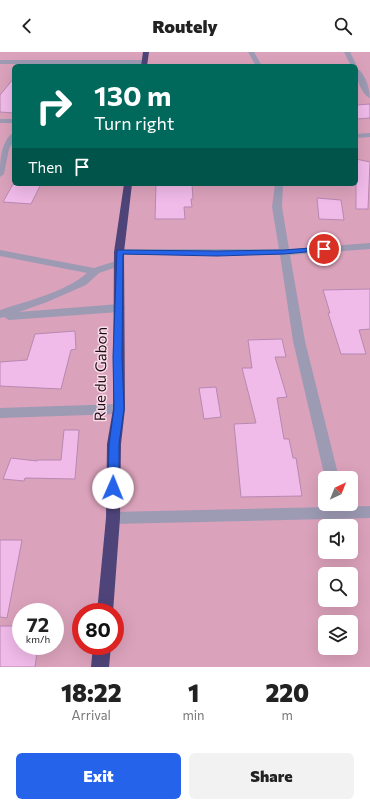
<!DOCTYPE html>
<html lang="en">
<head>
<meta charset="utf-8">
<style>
	:root { --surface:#fff; --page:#f2f2f2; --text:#222; --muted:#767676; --accent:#2563eb }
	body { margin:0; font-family:Commissioner,sans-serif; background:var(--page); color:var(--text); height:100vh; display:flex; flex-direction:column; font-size:15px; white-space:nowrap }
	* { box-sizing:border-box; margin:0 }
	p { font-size:13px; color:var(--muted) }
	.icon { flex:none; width:22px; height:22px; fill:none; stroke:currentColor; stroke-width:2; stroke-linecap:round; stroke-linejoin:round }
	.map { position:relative; height:615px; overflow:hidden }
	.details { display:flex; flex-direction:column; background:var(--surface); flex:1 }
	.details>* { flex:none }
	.top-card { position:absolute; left:12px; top:12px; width:346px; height:122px; border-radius:6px; box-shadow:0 4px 16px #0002; background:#00695c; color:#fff; overflow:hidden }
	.needle { width:26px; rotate:43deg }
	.controls { position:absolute; left:318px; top:419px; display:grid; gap:8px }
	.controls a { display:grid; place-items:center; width:40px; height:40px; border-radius:6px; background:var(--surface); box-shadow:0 4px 16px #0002; font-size:20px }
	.speed { position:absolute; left:12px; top:551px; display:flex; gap:8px; font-size:20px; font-weight:700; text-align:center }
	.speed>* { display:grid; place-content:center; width:52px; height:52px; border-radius:50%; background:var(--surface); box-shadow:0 4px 16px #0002; line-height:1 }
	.speed small { font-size:10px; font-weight:400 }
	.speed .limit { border:6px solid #d22; background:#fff; color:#111 }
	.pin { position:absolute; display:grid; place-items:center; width:34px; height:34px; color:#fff; margin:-17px; border:2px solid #fff; border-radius:50%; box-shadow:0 1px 4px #0007 }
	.me { position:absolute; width:44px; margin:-22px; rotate:1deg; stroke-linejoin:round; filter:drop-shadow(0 0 3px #0008) }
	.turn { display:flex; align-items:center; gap:14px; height:84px; padding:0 16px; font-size:18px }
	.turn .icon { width:52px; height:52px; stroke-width:2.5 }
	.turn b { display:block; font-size:28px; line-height:34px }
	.then { display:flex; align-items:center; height:38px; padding:0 16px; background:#0003; gap:8px; font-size:15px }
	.eta { display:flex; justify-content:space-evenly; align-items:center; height:68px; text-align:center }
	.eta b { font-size:24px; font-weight:800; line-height:28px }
	.button { display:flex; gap:8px; margin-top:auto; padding:8px 16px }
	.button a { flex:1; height:46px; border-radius:6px; background:var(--accent); color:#fff; font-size:16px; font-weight:800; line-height:46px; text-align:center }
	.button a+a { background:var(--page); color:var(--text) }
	header { display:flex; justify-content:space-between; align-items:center; height:52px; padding:0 16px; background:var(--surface); font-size:18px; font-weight:800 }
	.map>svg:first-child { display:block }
	.green { fill:#dba2bb; fill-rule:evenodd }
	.building { fill:#f0bae9; stroke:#b788b1 }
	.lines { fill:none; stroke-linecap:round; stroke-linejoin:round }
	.minor { fill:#9d9ab4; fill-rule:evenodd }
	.highway { fill:#4e4479; fill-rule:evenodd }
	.route { fill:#2563eb; stroke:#184099 }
	.labels { text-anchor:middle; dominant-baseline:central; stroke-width:3; stroke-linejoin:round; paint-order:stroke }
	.street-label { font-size:15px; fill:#1f0a14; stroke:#f7dde8 }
</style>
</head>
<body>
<header><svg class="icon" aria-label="back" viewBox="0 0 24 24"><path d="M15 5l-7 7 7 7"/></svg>Routely<svg class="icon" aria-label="search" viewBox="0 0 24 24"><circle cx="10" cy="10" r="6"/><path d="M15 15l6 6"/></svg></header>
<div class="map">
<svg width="370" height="615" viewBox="0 0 370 615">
	<rect width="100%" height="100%" fill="#f7dde8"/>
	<path class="green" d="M0,0H370V615H0ZM14,14H356V132H14ZM325,426H351V452H325ZM325,474H351V500H325ZM325,522H351V548H325ZM21,560H55V594H21ZM81,560H115V594H81ZM325,570H351V596H325Z"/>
	<path class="building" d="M14,26V61L0,60V43Z
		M370,52V66L356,67V53Z
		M356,107L370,110L368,157H356Z
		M13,132H41L31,152L3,150Z
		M156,132H192L193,147H191L192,155H184L185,167H155Z
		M317,146L341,148L344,168L319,167Z
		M370,237V277L359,278L366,302H341L328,261H330L323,238Z
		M75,279L76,297L71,298L61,337L0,334V310L27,308L35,282Z
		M282,287L286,305H275L287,345L277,346L284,387H289L293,406H296L302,444L241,445L234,372L256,371L242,316H252L248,288Z
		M216,335L221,365L204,367L199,336Z
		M64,378H79L75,427L25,426L24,429L3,427L11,406L37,409V408H61Z
		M0,488H22L7,566L0,565Z
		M0,574H21V594H38L35,615H0Z"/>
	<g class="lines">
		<path class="minor" d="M248,0H254L262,14H256Z
			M344,0H350L357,14L356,15V14H351Z
			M0,8H145L148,10L145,12H0Z
			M356,16C365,20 370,37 370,46C361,42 356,25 356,16Z
			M0,67H14V71H0Z
			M370,81V85L356,86V82Z
			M11,82H14V88L9,97L4,122L0,125C0,108 0,94 11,82Z
			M275,132H283L282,155L289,197L370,191V197L290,203L305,289L339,426H325L293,289L280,203H119L114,200L119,197H279L272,155Z
			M0,198L94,216L119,208L124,211L123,213L99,221L86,233L47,250L19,260L119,252L123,254L125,256L123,258L119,260L9,268L4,265L0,266V258C28,249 65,240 87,221L0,204Z
			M119,352L124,354L125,357L124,360L119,362L0,366V356Z
			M370,454V466L113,472L108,471L106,466L108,461L113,460Z"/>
		<path class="highway" d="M143,0H149L147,14H141Z
			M124,132H132L124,200L125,357L121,392L120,466L113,560H97L106,466L107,392L113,357L114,200Z
			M93,594H111L109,615H91Z"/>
	</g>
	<path class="route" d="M324,195H327V198L284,202L217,204L123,202L122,305L124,357L119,392V436L117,440L113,441L109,440L108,436L109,392L114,357L113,305L117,198L217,199L284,198Z"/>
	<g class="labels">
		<g class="street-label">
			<text transform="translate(100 322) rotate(-89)">Rue du Gabon</text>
		</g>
	</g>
</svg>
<div class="controls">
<a><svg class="needle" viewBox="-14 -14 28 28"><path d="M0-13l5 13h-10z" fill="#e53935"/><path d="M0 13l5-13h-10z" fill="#767676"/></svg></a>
<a><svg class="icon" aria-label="sound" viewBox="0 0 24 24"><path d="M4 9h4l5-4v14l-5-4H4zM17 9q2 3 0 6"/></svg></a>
<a><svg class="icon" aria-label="search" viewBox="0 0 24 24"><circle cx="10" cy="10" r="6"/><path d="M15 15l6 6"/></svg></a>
<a><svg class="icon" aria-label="layers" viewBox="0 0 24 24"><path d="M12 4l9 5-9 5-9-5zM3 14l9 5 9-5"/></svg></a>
</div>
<div class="speed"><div>72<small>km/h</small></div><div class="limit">80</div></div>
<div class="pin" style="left:324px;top:197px;background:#d93025"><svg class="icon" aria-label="arrive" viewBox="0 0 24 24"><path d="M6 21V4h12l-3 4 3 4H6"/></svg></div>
<svg class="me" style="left:113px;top:436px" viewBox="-20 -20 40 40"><circle r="19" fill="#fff"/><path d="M0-13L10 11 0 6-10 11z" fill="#2563eb"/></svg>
<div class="top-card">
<div class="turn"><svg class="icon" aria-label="right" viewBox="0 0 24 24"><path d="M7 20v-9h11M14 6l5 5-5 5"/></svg><div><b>130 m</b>Turn right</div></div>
<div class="then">Then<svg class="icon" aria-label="arrive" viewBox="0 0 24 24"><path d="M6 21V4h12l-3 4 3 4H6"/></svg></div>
</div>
</div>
<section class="details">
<div class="eta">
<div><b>18:22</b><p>Arrival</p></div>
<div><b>1</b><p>min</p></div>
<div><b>220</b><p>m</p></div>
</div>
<div class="button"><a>Exit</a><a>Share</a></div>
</section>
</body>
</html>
